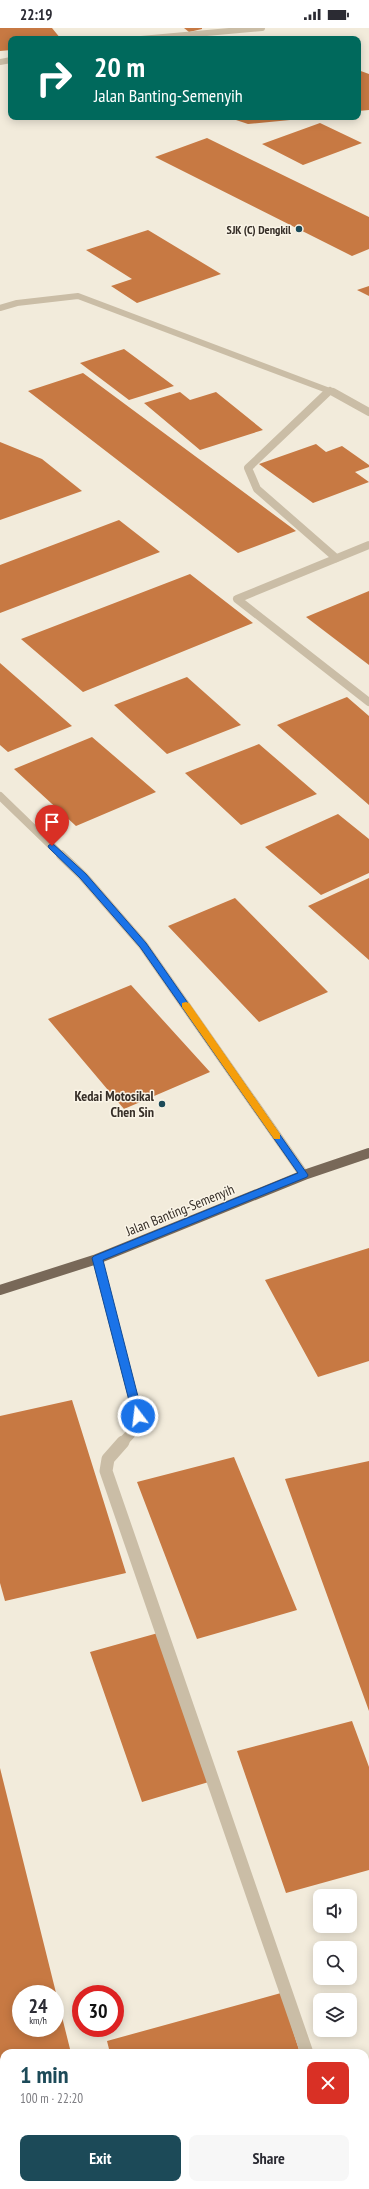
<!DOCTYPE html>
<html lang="en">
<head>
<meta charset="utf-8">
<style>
	:root { --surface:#fff; --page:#f7f7f7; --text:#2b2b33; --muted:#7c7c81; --accent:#1c4a58 }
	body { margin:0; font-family:"PT Sans Narrow",sans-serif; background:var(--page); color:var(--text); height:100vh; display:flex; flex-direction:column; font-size:15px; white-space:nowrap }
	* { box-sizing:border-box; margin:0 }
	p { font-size:13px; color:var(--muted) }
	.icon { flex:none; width:22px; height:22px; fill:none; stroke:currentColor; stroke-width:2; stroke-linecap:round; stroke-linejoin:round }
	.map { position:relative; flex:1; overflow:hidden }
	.side { position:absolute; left:0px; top:2021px; width:369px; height:140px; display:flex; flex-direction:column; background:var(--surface); border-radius:12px 12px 0 0; box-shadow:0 2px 10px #0003 }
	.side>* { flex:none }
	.banner { position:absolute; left:8px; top:8px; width:353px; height:84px; border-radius:8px; box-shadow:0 2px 10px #0003; background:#00695c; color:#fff; overflow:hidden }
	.tools { position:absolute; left:313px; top:1861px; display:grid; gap:8px }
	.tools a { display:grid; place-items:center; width:44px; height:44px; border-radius:8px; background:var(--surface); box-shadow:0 2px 10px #0003; font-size:20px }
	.speed { position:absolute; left:12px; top:1957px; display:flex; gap:8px; font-size:20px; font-weight:700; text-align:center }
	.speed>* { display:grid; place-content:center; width:52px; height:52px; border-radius:50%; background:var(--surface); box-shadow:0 2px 10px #0003; line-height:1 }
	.speed small { font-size:10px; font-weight:400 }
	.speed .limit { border:6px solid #d22; background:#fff; color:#111 }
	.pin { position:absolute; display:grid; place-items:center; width:34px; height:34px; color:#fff; margin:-41px -17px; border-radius:50% 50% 50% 0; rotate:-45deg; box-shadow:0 0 4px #0007 }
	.pin .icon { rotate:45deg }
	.me { position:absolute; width:44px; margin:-22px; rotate:345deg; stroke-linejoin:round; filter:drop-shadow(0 0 3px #0008) }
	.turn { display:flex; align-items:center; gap:14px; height:84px; padding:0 20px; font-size:18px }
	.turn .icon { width:52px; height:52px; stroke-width:2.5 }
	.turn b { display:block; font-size:28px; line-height:34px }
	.round { display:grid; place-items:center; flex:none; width:42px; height:42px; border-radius:8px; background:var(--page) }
	.headline { display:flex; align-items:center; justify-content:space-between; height:68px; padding:0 20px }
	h1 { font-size:24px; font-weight:800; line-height:30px; color:var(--accent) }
	.action { display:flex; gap:8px; margin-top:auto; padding:8px 20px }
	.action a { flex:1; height:46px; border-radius:8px; background:var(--accent); color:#fff; font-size:16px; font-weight:800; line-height:46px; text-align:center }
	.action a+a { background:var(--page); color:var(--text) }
	.status { display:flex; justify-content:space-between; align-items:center; height:28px; padding:0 20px; background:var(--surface); direction:ltr }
	.status svg { height:11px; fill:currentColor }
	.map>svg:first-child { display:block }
	.building { fill:#c77943; fill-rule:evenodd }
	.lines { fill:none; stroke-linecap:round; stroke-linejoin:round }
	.service-far2 { stroke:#cabda6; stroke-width:6 }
	.service-far1 { stroke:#cabda6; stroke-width:8 }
	.service { stroke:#cabda6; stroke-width:10 }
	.minor-far3 { stroke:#cabda6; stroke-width:6 }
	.minor-far2 { stroke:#cabda6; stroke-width:8 }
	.minor-far1 { stroke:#cabda6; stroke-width:10 }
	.minor { stroke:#cabda6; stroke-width:13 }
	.primary { stroke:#786858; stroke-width:10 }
	.route { fill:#1a73e8; stroke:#114b97 }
	.slow { fill:#f59e0b }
	.poi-dot { fill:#1c4a58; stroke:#faf4e7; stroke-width:1.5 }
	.labels { text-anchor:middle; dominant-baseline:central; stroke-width:3; stroke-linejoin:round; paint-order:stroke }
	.far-poi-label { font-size:12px; font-weight:bold; fill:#362e27; stroke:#faf4e7; text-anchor:end }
	.poi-label { font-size:14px; font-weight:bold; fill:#362e27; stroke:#faf4e7; text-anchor:end }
	.street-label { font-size:14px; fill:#362e27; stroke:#faf4e7 }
</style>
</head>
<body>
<div class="status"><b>22:19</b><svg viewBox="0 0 49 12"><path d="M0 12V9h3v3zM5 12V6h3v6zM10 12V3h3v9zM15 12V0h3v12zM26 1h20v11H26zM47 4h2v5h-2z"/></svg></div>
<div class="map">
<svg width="369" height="2161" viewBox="0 0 369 2161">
	<rect width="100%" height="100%" fill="#f2ebdb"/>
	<path class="building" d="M0,0H52L61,11H11V22L0,23Z
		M184,0H202V1L189,4Z
		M358,42L369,46V82L358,83Z
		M227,89H295L290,92L248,96Z
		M320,95L362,115L303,137L262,116Z
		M207,110L369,189V221L352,228L155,129Z
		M148,202L221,246L137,275L111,258L132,251L86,222Z
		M369,258V268L357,262Z
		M124,321L174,358L129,372L80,335Z
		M83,345L296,503L238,525L28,363Z
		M180,364L190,372L216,364L263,402L200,422L144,375Z
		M0,414L42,431L82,463L0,492Z
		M316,416L326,424L342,418L369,437V439L355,444L369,454L313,475L259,436Z
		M119,492L160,524L0,585V537Z
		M190,546L253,595L83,664L21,611Z
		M369,563V637L306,589Z
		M0,635L72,698L8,724L0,717Z
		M187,649L241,697L167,726L114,677Z
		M347,669L369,688V777L277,697Z
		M92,709L156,764L76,798L14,741Z
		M259,716L317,766L241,797L185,745Z
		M338,786L369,811V845L321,867L265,819Z
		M369,850V932L308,878Z
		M235,870L328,964L259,994L168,898Z
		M131,957L210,1044L124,1081L48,991Z
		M369,1220V1333L318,1349L265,1252Z
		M72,1372L126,1545L5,1573L0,1555V1388Z
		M234,1429L297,1582L197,1611L137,1454Z
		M369,1433V1683L285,1451Z
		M158,1605L212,1753L142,1774L90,1624Z
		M352,1693L369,1739V1842L286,1865L237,1723Z
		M0,1740L71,2025H4V2157H104L105,2161H0ZM21,1966H55V2000H21Z
		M281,1965L300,2025H110L107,2013Z
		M145,2157H342L343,2161H146Z"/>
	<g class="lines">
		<path class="service-far2" d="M0,280L17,275L78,268L335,365
			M327,365L330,362"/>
		<path class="service-far1" d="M328,364L248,440L257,461L336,530
			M333,364L369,384
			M0,768L62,828"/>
		<path class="service" d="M61,827L83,848L143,917L304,1147"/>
		<path class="minor-far3" d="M141,11L262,0
			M0,34L11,32"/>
		<path class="minor-far2" d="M369,517L237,571L369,674"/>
		<path class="minor-far1" d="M97,1231L138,1388L134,1402L122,1415"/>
		<path class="minor" d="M123,1414L108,1431L106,1443L307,2025
			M353,2157L354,2161"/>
		<path class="primary" d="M0,1262L97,1231L304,1147L369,1125"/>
	</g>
	<path class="route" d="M52,815L86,846L146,915L308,1147L307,1149L103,1232L143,1388L138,1392L133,1388L92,1230L94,1228L298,1145L140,919L80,850L49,820L48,818Z"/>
	<path class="slow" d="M186,974L189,975L280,1106V1111H274L182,979V975Z"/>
	<g class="poi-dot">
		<circle cx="299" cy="201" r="4"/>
		<circle cx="162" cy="1076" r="4"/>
	</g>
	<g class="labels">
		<g class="far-poi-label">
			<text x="291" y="201">SJK (C) Dengkil</text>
		</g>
		<g class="poi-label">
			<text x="154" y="1068">Kedai Motosikal<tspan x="154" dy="16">Chen Sin</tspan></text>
		</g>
		<g class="street-label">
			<text transform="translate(180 1182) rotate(-22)">Jalan Banting-Semenyih</text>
		</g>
	</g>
</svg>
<div class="tools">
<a><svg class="icon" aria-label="sound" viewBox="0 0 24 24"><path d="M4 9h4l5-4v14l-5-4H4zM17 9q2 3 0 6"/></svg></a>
<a><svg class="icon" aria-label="search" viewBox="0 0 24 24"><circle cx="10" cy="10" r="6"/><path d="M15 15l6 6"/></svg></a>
<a><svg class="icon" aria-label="layers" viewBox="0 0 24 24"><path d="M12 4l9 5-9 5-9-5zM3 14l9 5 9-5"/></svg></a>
</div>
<div class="speed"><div>24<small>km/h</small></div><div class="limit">30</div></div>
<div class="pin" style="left:52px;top:818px;background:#d93025"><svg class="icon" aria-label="arrive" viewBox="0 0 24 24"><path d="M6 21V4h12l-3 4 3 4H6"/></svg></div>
<svg class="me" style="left:138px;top:1388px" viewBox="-20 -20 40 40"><circle r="17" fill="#1a73e8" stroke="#fff" stroke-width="3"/><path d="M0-11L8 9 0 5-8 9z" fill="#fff"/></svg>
<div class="banner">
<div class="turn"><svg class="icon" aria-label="right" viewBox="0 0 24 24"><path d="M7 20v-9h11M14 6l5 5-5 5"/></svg><div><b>20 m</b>Jalan Banting-Semenyih</div></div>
</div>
<section class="side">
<div class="headline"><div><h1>1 min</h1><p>100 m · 22:20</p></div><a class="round" style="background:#d93025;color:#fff"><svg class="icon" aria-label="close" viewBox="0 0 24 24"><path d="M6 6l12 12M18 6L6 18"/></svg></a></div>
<div class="action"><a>Exit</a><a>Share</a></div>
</section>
</div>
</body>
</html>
